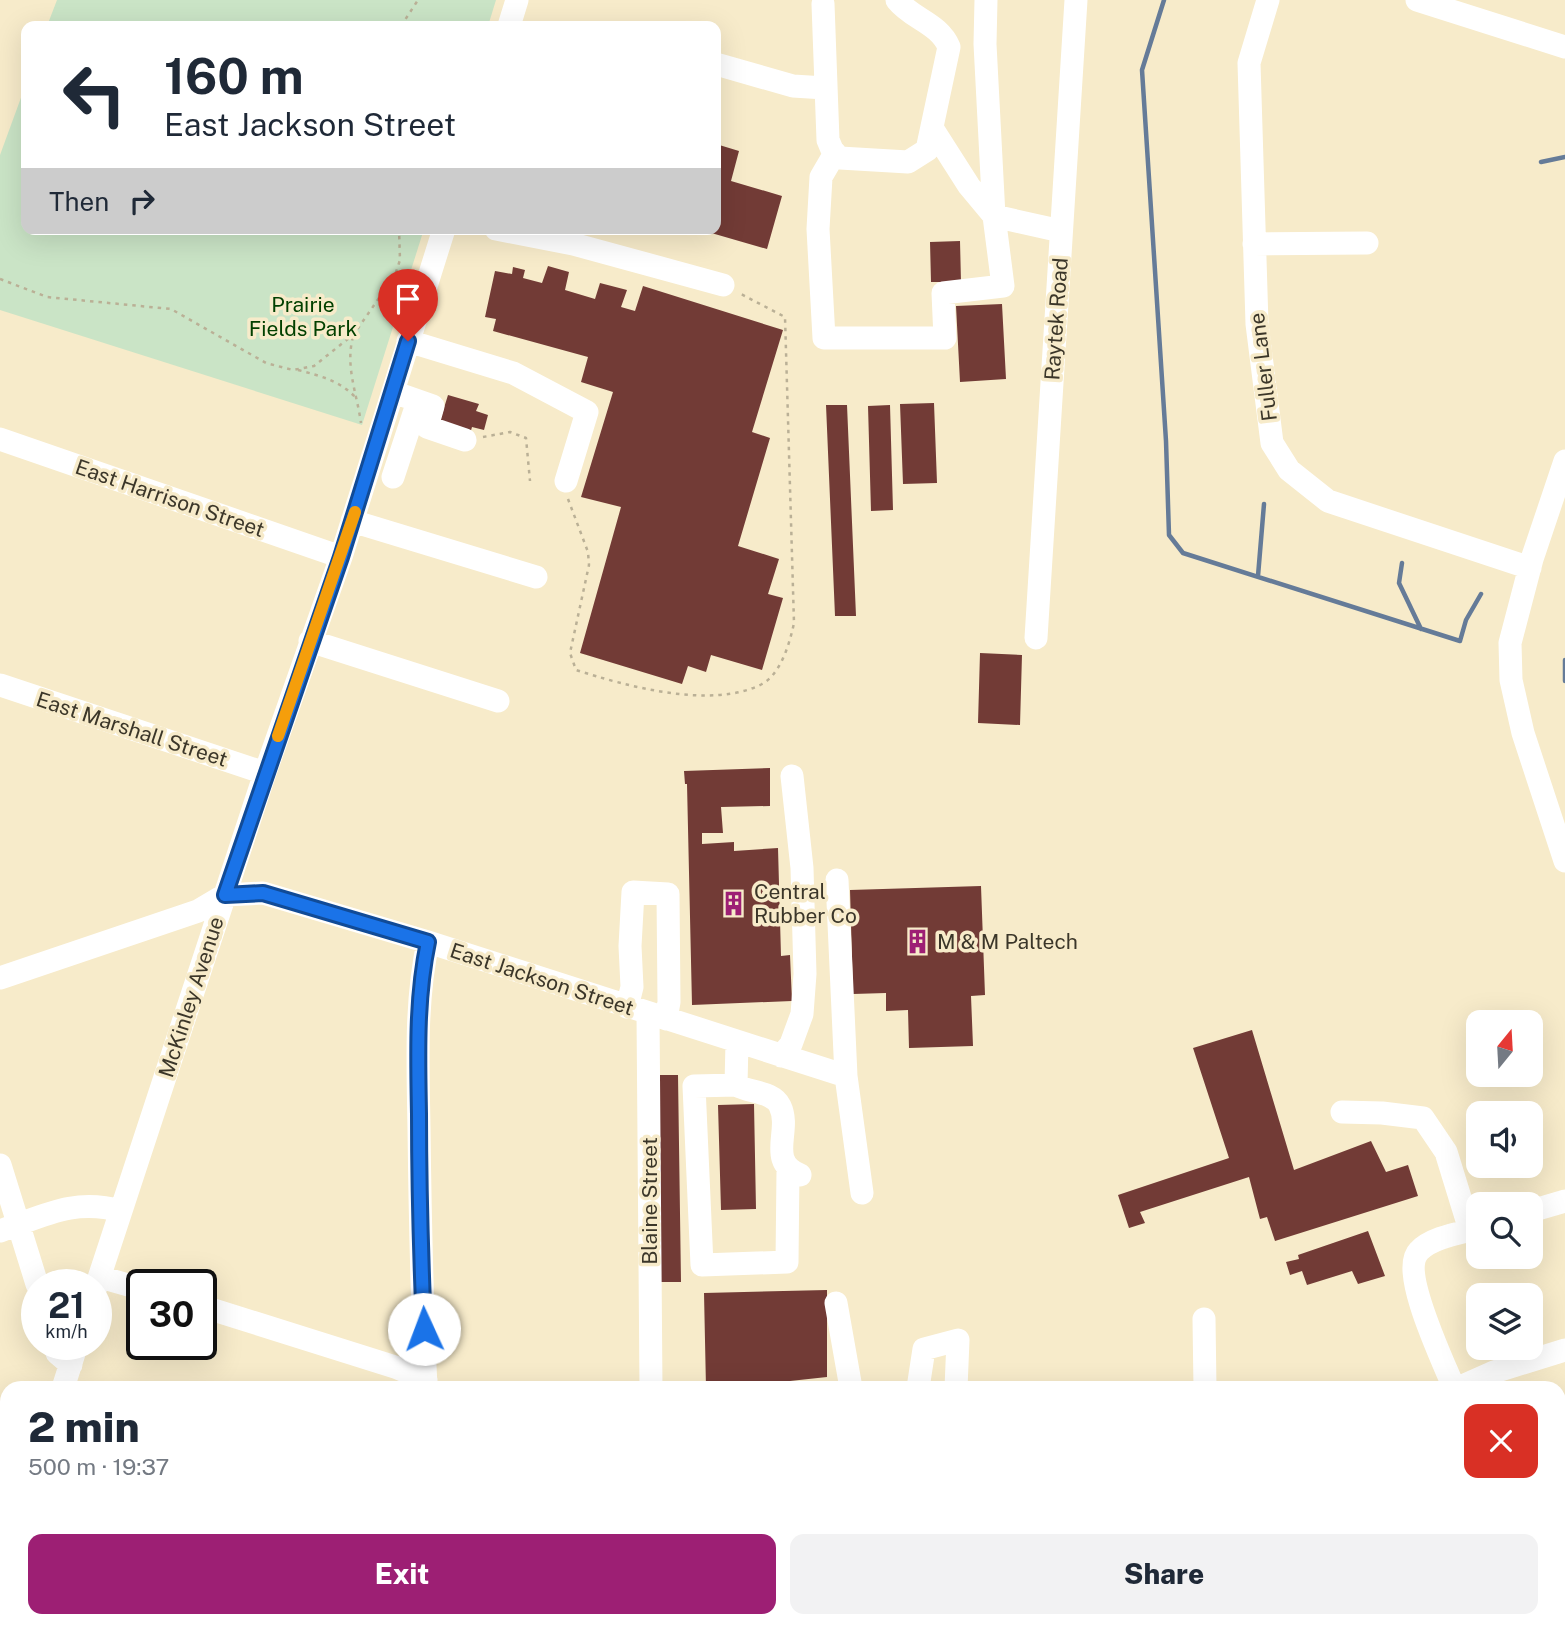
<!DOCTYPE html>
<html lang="en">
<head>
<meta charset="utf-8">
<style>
	:root { --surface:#fff; --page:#f2f2f3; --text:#1f2937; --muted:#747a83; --accent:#9d1f74 }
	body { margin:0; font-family:"Public Sans",sans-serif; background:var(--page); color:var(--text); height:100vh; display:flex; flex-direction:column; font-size:26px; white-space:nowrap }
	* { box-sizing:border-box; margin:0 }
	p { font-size:23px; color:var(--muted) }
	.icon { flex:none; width:38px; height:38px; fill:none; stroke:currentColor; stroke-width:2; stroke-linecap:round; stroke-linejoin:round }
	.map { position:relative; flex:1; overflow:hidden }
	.sheet { position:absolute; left:0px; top:1381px; width:1566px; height:247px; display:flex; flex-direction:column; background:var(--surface); border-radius:21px 21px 0 0; box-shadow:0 7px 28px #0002 }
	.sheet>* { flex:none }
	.top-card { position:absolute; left:21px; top:21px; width:700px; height:214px; border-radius:14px; box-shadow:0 7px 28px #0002; background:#fff; color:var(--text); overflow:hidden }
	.needle { width:46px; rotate:18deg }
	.buttons { position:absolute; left:1466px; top:1010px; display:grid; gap:14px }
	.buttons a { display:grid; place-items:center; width:77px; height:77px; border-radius:14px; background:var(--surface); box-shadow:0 7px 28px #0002; font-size:35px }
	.speed { position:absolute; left:21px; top:1269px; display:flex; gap:14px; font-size:35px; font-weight:700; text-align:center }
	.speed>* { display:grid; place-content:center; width:91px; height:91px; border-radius:50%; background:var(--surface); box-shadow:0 7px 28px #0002; line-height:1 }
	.speed small { font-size:18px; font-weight:400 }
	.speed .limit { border:4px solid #111; border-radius:10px; background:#fff; color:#111 }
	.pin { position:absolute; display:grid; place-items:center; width:60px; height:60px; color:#fff; margin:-72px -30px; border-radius:50% 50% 50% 0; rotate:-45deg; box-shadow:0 0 7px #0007 }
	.pin .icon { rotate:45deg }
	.me { position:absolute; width:77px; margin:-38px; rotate:358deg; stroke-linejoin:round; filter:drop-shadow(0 0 5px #0008) }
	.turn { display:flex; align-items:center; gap:24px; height:147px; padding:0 28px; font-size:32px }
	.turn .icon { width:91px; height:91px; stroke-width:2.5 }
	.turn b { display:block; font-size:49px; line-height:60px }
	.then { display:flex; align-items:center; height:66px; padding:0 28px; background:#0003; gap:14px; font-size:26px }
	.round { display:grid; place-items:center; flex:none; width:74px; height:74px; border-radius:14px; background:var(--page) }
	.head { display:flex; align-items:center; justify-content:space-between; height:119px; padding:0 28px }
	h1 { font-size:42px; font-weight:800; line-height:52px }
	.button { display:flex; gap:14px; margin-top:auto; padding:14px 28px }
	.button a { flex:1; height:80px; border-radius:14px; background:var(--accent); color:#fff; font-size:28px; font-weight:800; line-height:80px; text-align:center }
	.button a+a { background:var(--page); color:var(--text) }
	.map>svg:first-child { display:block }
	.green { fill:#cae4c6 }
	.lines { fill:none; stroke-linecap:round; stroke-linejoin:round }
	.stream { stroke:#657b98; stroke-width:4.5 }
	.building { fill:#723b36 }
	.path { stroke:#bab096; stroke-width:2.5; stroke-dasharray:3.5 5; stroke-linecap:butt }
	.minor { stroke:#fff; stroke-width:23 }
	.route-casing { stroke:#114b97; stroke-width:18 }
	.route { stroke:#1a73e8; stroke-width:12 }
	.slow { stroke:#f59e0b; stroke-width:12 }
	.labels { text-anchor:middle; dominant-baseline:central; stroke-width:7; stroke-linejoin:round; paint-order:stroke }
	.park-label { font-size:21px; fill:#024000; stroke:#f7ebca }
	.street-label { font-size:21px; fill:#3b3629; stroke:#f7ebca }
	.poi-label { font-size:21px; fill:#3b3629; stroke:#f7ebca; text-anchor:start }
</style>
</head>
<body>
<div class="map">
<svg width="1565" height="1627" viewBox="0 0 1565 1627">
	<rect width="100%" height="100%" fill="#f7ebca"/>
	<path class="green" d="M57,0H496L488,26H47Z
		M26,84V229H424L362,425L0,310V155Z"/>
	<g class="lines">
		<path class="stream" d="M1164,0L1142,70L1166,441L1169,535L1183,553L1460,641L1466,620L1481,594
			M1541,162L1565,157
			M1402,563L1399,583L1421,629
			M1258,576L1264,504
			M1565,660V681"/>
	</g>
	<path class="building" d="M716,144L739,151L731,181L782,196L767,249L701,230L716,229Z
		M960,241L961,282H931L930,242Z
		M548,266L569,272L565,290L595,299L600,283L627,290L621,307L635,311L643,286L783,330L752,432L770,438L738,546L779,559L768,594L783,598L762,670L711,655L706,672L688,666L682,684L580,653L621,507L581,497L613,392L581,382L588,357L493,331L496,319L485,317L495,271L512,274L513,267L525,270L523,278L542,283Z
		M1002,304L1006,379L960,382L956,306Z
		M448,395L479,404L476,411L488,415L484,430L472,427L470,434L439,424Z
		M934,403L937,483L903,484L900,404Z
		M826,405H847L856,616H835Z
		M890,405L893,510L871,511L868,406Z
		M980,653L1022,655L1020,725L978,723Z
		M770,768V806L721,807L723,833H702V844L734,842V851L778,848L781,956L790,955L792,1001L692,1005L687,784H685L684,771Z
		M981,886L985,995L971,996L973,1046L909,1048L908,1010L886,1011V993L853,994L850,890Z
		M1252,1030L1294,1170L1371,1141L1386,1172L1408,1165L1418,1196L1275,1241L1267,1217L1260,1219L1249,1177L1140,1212L1145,1223L1129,1228L1118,1195L1229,1158L1193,1048Z
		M656,1075H678L681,1282H659Z
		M754,1104L756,1209L721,1210L718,1105Z
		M1368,1231L1385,1276L1358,1284L1352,1271L1307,1285L1302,1271L1290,1275L1286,1262L1299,1259L1298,1255Z
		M827,1290V1377L790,1381V1388H706L704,1293Z
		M1565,1563V1595H1564L1559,1564Z
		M662,1620H890V1627H662Z
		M1413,1620H1446L1448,1625L1415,1627Z
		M1468,1620H1490L1492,1625L1469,1627Z"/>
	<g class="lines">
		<path class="path" d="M401,26L418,0
			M0,279L47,297L171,309L266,363L293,370L314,366L354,334L395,275L400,260L399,229
			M353,337C345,366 357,394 361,423
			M298,370C321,376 341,381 357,399
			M483,437L510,432L526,438L530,481
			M568,499L588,552L589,565L570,653L576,670C626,686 712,710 762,684C781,674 790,642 794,623L785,317L739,293"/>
		<path class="minor" d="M1268,0L1249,63L1257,324L1272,443L1289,470L1328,501L1530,568
			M1417,0L1565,47
			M823,4L828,140L833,152L840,158L908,162L927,150L949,47C939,23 912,19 897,0
			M509,26L517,0
			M716,64L793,86L825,88
			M932,128L969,186L994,216L1061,231
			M835,153L821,177L818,229L824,338H945L943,293L1003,286L994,216L985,44L986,0
			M496,229L573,244L723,285
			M1254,244L1367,243
			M408,341L513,373L587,412L566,481
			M393,392L433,406L427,427L465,440
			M0,439L341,557
			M1565,461L1532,559L1510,643L1511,680L1523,733L1565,861
			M393,477L418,401
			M352,521L536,577
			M1036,638L1076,0
			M310,641L498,701
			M0,685L265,773
			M837,880L846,1076L862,1193
			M0,978L198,911L225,895L263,893L428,942L846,1076
			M627,1007L632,987L630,946L633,892L668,894L669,1002L666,1019
			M648,1014L651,1388
			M737,1042L736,1085C749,1093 773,1091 780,1106C792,1131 766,1161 800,1175
			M781,1056L791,1044L802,1014L805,974L802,868L792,776
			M736,1085L694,1086L702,1265L787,1262L788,1170
			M1342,1112L1382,1113L1423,1118L1446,1152L1470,1230
			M0,1165L37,1284
			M1531,1211L1565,1201
			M0,1231C44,1216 73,1198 121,1211
			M100,1277L142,1289
			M96,1287L265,773L341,557L444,229
			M836,1303L851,1388
			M201,1306L395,1367L426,1380
			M1204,1319L1205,1388
			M55,1344L57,1353L71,1365
			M63,1388L77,1344
			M426,1388C422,1301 420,1214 419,1128C418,1065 415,1004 428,942
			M918,1388L924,1349L958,1340L956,1388
			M1454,1388C1444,1363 1399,1271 1419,1251C1432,1237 1461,1233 1479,1228
			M1458,1388L1494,1372L1565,1350
			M0,1502L7,1503
			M1559,1507L1565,1505
			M0,1593L1,1570L7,1552
			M0,1602L7,1627
			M656,1620V1627
			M1532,1620L1535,1627
			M427,1627V1620
			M942,1627L943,1620
			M1220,1627L1240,1620"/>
	</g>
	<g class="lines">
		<defs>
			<path id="route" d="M408,341L341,557L225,895L263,893L428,942C416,999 418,1056 419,1114C419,1186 421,1258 424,1329"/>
		</defs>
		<use href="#route" class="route-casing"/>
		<use href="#route" class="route"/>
		<path class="slow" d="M278,736L355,512"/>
	</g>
	<defs>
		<symbol id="building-bare" viewBox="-9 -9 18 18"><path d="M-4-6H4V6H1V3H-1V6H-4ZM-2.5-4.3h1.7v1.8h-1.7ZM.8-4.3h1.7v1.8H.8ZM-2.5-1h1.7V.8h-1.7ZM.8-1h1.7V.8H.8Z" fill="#9d1f74" stroke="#f7ebca" stroke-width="2.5" paint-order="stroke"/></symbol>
	</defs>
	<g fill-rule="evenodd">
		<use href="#building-bare" x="716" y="886" width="35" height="35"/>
		<use href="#building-bare" x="900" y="924" width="35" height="35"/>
	</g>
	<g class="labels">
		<g class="park-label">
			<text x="303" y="304">Prairie<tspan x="303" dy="24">Fields Park</tspan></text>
		</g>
		<g class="street-label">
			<text transform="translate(1056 319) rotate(-86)">Raytek Road</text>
			<text transform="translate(1263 367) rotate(-97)">Fuller Lane</text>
			<text transform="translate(170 498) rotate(19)">East Harrison Street</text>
			<text transform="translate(132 729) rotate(18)">East Marshall Street</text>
			<text transform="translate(542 979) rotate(18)">East Jackson Street</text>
			<text transform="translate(191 997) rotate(-72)">McKinley Avenue</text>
			<text transform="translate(649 1201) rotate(-90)">Blaine Street</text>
		</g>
		<g class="poi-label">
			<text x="754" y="891">Central<tspan x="754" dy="24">Rubber Co</tspan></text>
			<text x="937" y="941">M &amp; M Paltech</text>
		</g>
	</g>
</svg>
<div class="buttons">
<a><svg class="needle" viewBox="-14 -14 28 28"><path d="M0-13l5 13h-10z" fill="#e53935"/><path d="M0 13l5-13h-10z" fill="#747a83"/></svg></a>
<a><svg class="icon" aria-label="sound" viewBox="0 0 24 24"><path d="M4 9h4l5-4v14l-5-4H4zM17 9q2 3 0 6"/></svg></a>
<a><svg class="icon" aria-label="search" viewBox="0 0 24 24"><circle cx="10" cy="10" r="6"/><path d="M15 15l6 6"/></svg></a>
<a><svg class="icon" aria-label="layers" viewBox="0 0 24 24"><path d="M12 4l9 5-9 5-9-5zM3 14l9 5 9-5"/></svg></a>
</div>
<div class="speed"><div>21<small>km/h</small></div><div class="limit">30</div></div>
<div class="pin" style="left:408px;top:341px;background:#d93025"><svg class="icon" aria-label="arrive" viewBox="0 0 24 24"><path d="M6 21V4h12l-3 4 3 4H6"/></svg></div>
<svg class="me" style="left:424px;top:1329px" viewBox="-20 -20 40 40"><circle r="19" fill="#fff"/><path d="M0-13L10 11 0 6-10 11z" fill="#1a73e8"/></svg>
<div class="top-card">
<div class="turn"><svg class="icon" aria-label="left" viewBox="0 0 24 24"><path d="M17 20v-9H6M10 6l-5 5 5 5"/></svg><div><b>160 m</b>East Jackson Street</div></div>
<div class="then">Then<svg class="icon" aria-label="right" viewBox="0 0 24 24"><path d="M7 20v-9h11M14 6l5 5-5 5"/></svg></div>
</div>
<section class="sheet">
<div class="head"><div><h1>2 min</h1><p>500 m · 19:37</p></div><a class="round" style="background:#d93025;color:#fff"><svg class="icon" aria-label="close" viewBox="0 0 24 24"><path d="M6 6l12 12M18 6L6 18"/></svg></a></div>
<div class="button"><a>Exit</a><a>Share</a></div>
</section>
</div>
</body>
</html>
